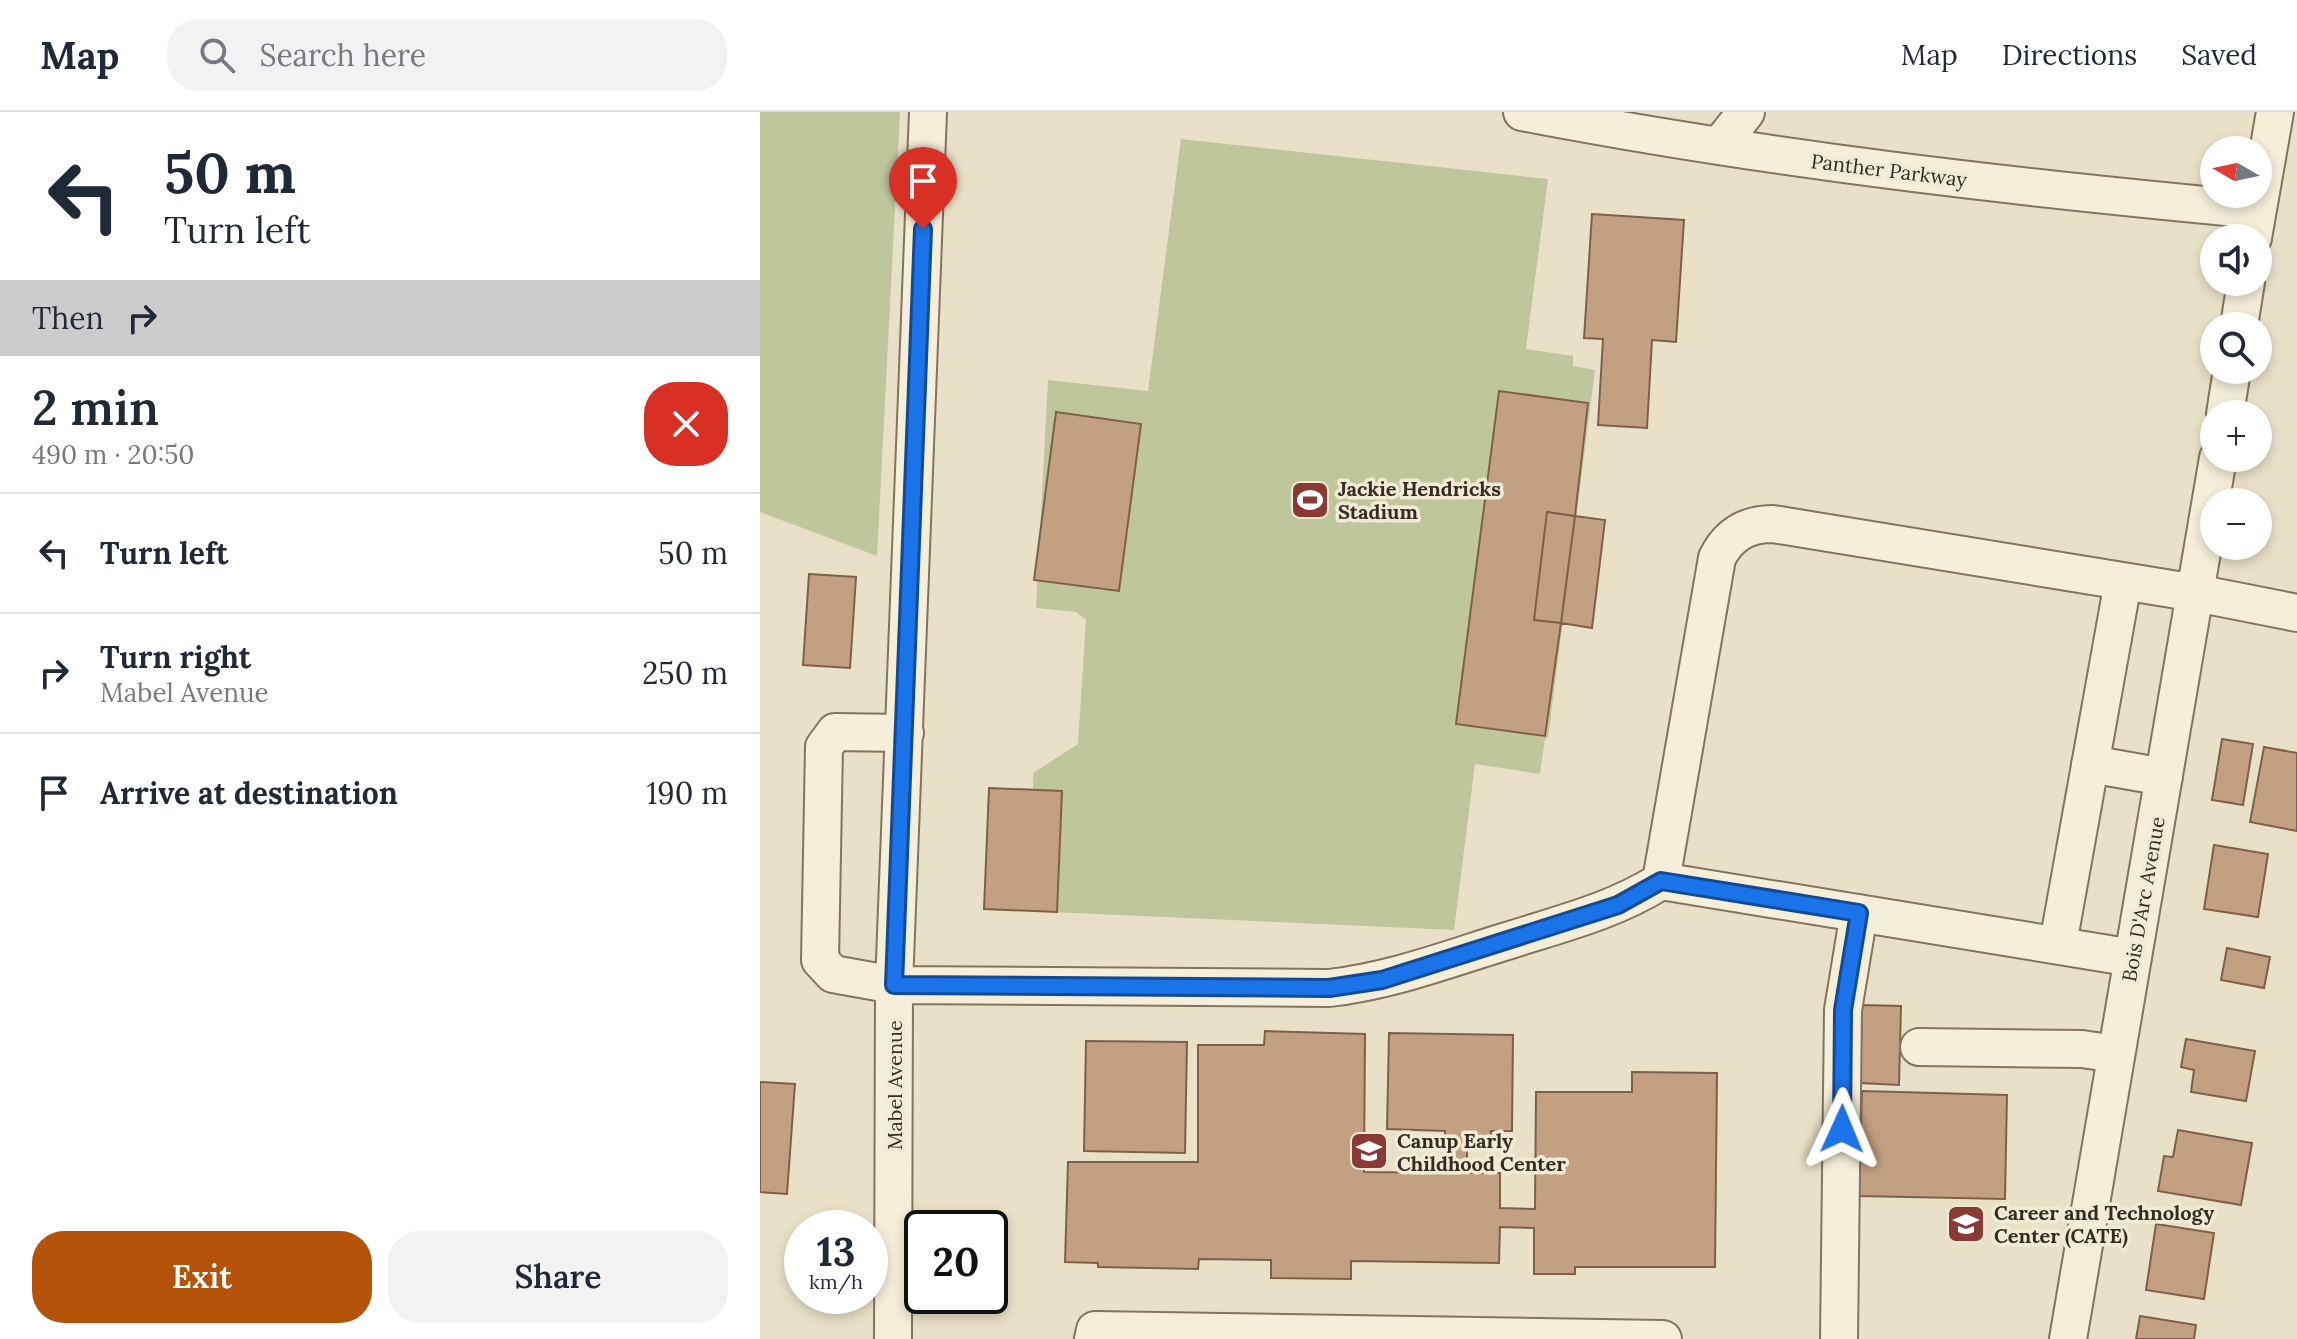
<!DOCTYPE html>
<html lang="en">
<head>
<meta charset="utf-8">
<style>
	:root { --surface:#fff; --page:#f2f2f3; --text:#1f2937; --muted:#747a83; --line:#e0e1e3; --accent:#b45309 }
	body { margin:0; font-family:Lora,serif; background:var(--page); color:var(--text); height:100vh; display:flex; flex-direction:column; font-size:30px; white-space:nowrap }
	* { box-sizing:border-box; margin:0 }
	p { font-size:26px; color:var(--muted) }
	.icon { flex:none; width:44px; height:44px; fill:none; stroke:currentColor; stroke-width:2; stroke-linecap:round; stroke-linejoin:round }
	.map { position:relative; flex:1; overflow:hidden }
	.drawer { display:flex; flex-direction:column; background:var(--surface); width:760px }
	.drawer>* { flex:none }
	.guide { background:#fff; color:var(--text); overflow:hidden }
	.needle { width:52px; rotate:279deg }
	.controls { position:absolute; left:1440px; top:24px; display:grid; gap:16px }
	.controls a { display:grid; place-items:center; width:72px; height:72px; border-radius:50%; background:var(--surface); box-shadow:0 4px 12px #0003; font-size:40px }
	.speed { position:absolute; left:24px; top:1098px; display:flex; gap:16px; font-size:40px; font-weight:700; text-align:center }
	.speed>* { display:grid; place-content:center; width:104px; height:104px; border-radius:50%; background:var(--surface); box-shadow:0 4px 12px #0003; line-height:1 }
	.speed small { font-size:20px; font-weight:400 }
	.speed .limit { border:4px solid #111; border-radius:12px; background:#fff; color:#111 }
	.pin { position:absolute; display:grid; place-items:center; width:68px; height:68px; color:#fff; margin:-82px -34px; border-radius:50% 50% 50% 0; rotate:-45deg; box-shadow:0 0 8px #0007 }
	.pin .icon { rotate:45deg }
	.me { position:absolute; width:88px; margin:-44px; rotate:1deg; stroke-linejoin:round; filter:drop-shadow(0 0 6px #0008) }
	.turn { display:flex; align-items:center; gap:28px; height:168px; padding:0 32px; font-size:36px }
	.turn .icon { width:104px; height:104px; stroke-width:2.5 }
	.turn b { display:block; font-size:56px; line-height:68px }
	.then { display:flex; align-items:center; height:76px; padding:0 32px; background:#0003; gap:16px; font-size:30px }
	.round { display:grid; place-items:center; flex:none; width:84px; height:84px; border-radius:32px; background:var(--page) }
	.headline { display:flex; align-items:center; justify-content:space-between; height:136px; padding:0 32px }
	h1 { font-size:48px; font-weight:600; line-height:60px }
	.button { display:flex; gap:16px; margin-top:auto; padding:16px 32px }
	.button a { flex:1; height:92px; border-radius:32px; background:var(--accent); color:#fff; font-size:32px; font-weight:600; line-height:92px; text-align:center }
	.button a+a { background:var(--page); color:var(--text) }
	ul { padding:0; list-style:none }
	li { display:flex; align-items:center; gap:24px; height:120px; padding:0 32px; border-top:2px solid var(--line) }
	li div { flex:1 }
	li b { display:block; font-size:30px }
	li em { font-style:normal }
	header { display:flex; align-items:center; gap:48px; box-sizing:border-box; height:112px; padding:0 40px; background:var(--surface); border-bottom:2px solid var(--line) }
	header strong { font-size:38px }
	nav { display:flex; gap:44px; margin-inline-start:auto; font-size:28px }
	.search { width:560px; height:72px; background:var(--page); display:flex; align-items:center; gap:20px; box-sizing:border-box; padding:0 28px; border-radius:32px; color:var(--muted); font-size:30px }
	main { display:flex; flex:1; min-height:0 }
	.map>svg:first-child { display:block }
	.green { fill:#bfc69c }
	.building { fill:#c3a081; stroke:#7f6047; stroke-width:2 }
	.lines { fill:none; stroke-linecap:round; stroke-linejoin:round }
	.minor-casing { stroke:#83745e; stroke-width:40 }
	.minor { stroke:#f5eed9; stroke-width:36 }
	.route-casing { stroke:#114b97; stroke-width:20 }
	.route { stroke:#1a73e8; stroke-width:14 }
	.labels { text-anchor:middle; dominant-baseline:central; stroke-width:7; stroke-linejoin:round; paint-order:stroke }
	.street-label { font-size:20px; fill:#352b20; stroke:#f1ebd5 }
	.poi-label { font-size:20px; font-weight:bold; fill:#352b20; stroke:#f1ebd5; text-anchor:start }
</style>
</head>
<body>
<header>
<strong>Map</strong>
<div class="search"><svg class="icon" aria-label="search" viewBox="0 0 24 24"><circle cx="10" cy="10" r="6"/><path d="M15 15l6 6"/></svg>Search here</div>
<nav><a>Map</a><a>Directions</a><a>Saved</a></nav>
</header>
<main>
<section class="drawer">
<div class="guide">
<div class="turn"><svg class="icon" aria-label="left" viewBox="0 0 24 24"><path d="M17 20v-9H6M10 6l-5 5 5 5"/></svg><div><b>50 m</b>Turn left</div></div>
<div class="then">Then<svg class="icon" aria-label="right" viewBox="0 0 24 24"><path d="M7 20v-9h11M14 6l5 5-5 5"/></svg></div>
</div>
<div class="headline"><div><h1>2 min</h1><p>490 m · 20:50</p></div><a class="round" style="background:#d93025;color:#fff"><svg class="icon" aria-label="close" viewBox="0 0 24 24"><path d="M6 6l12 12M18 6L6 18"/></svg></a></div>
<ul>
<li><svg class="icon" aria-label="left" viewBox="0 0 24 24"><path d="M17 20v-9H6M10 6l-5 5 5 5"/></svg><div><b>Turn left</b></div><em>50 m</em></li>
<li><svg class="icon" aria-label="right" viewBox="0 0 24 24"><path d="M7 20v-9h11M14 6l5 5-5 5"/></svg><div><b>Turn right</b><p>Mabel Avenue</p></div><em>250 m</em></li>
<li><svg class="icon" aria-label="arrive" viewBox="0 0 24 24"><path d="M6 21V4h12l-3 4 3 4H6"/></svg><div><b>Arrive at destination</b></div><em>190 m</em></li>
</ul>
<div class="button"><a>Exit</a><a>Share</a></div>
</section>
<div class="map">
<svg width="1537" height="1227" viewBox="0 0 1537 1227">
	<rect width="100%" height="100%" fill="#e9e1c7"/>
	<path class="green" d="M0,0H140L117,444L0,400Z
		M421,27L788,67L766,237L813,244V254L835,258L788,626L785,627L780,662L715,652L694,818L224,797L229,676L273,677V661L318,632L326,508L316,500L276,496L288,268L388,279Z"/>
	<path class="building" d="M832,102L924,108L916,230L892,228L887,316L838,313L843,227L824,226Z
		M739,279L828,291L815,404L787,400L774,508L801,511L785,624L696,612Z
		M296,300L381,312L359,479L274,468Z
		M787,400L815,404L801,511L774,508Z
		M815,404L845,408L832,516L801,511Z
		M49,462L96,465L90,556L43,553Z
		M1462,627L1493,632L1483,693L1452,688Z
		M1504,635L1537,641V719L1490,710Z
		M229,676L302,679L297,800L224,797Z
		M1454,733L1508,742L1498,805L1444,797Z
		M1467,836L1510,845L1504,876L1461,868Z
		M1102,893L1141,894L1139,973L1100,971Z
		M505,919L605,922L604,1060L691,1061L692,1031L685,1030V1019L627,1017L629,921L753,923L752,1019H731V1033H707V1061H740V1096L775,1097L776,980H872V960L957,961L955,1155H815V1162H774V1116L740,1115L739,1151L591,1149V1167L511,1166V1148L439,1147L438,1157L338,1155V1151L305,1150L308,1050H438V933H504Z
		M1426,927L1495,939L1486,989L1431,980L1434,958L1421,955Z
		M326,929L427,930L425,1041L324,1039Z
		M0,970L35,972L27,1082L0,1080Z
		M1102,979L1247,983L1245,1087L1099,1084Z
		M1418,1018L1492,1031L1481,1093L1398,1079L1404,1044L1413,1045Z
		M1396,1112L1454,1121L1444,1187L1386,1178Z
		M1380,1204L1436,1213L1434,1227H1376Z"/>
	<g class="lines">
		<defs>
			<path id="minor" d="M762,0C1006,47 1251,75 1498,98
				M960,33L986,0
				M1493,126L1515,0
				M1479,214L1486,170
				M1465,302L1472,258
				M145,621L75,620L64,635L60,848L73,862L134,873L569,876C631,869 688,847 747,829C800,812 854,799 901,769
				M1330,652L1404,665
				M1298,832L1363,470
				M1373,846L901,769L957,446C969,422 987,412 1013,412L1436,481L1537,501
				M1159,935L1322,937L1356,942
				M133,1227L134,873L168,0
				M333,1227L335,1218L903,1227
				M1079,1227L1083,898L1099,801
				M1308,1227L1458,346"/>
		</defs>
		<use href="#minor" class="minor-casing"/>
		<use href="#minor" class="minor"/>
	</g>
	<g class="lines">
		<defs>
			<path id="route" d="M163,117L134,873L569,876L622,868L858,793L901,769L1099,801L1083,898L1082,1017"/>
		</defs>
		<use href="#route" class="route-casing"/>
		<use href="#route" class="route"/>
	</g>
	<defs>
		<symbol id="stadium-square" viewBox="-11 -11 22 22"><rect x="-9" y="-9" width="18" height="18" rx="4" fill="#8b3935" stroke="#f1ebd5"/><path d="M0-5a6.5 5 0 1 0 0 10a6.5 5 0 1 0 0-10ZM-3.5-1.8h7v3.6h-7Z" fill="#fff"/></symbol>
		<symbol id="school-square" viewBox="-11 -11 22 22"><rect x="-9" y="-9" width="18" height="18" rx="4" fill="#8b3935" stroke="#f1ebd5"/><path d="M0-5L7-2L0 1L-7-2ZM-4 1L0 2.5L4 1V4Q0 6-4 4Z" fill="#fff"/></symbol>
	</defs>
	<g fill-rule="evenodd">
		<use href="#stadium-square" x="528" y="366" width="44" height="44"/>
		<use href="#school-square" x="587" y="1017" width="44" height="44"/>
		<use href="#school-square" x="1184" y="1090" width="44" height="44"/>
	</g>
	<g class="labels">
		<g class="street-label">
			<text transform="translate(1129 58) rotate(7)">Panther Parkway</text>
			<text transform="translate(1383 787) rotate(-80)">Bois D'Arc Avenue</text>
			<text transform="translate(134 973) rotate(-90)">Mabel Avenue</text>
		</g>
		<g class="poi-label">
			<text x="578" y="376">Jackie Hendricks<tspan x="578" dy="23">Stadium</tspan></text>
			<text x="637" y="1028">Canup Early<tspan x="637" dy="23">Childhood Center</tspan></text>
			<text x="1234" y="1100">Career and Technology<tspan x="1234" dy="23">Center (CATE)</tspan></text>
		</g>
	</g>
</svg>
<div class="controls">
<a><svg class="needle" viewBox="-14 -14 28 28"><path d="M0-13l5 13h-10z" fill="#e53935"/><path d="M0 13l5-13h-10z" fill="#747a83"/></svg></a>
<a><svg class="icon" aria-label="sound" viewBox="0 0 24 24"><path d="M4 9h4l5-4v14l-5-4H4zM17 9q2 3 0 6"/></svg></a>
<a><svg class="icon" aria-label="search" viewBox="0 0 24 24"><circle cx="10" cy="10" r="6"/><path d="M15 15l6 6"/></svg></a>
<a>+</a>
<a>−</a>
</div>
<div class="speed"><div>13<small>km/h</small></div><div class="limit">20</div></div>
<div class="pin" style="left:163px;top:117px;background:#d93025"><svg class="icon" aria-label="arrive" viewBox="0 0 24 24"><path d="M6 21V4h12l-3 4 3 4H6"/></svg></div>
<svg class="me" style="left:1082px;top:1017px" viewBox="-20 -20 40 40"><path d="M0-17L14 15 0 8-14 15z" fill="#1a73e8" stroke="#fff" stroke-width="4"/></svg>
</div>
</main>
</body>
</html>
